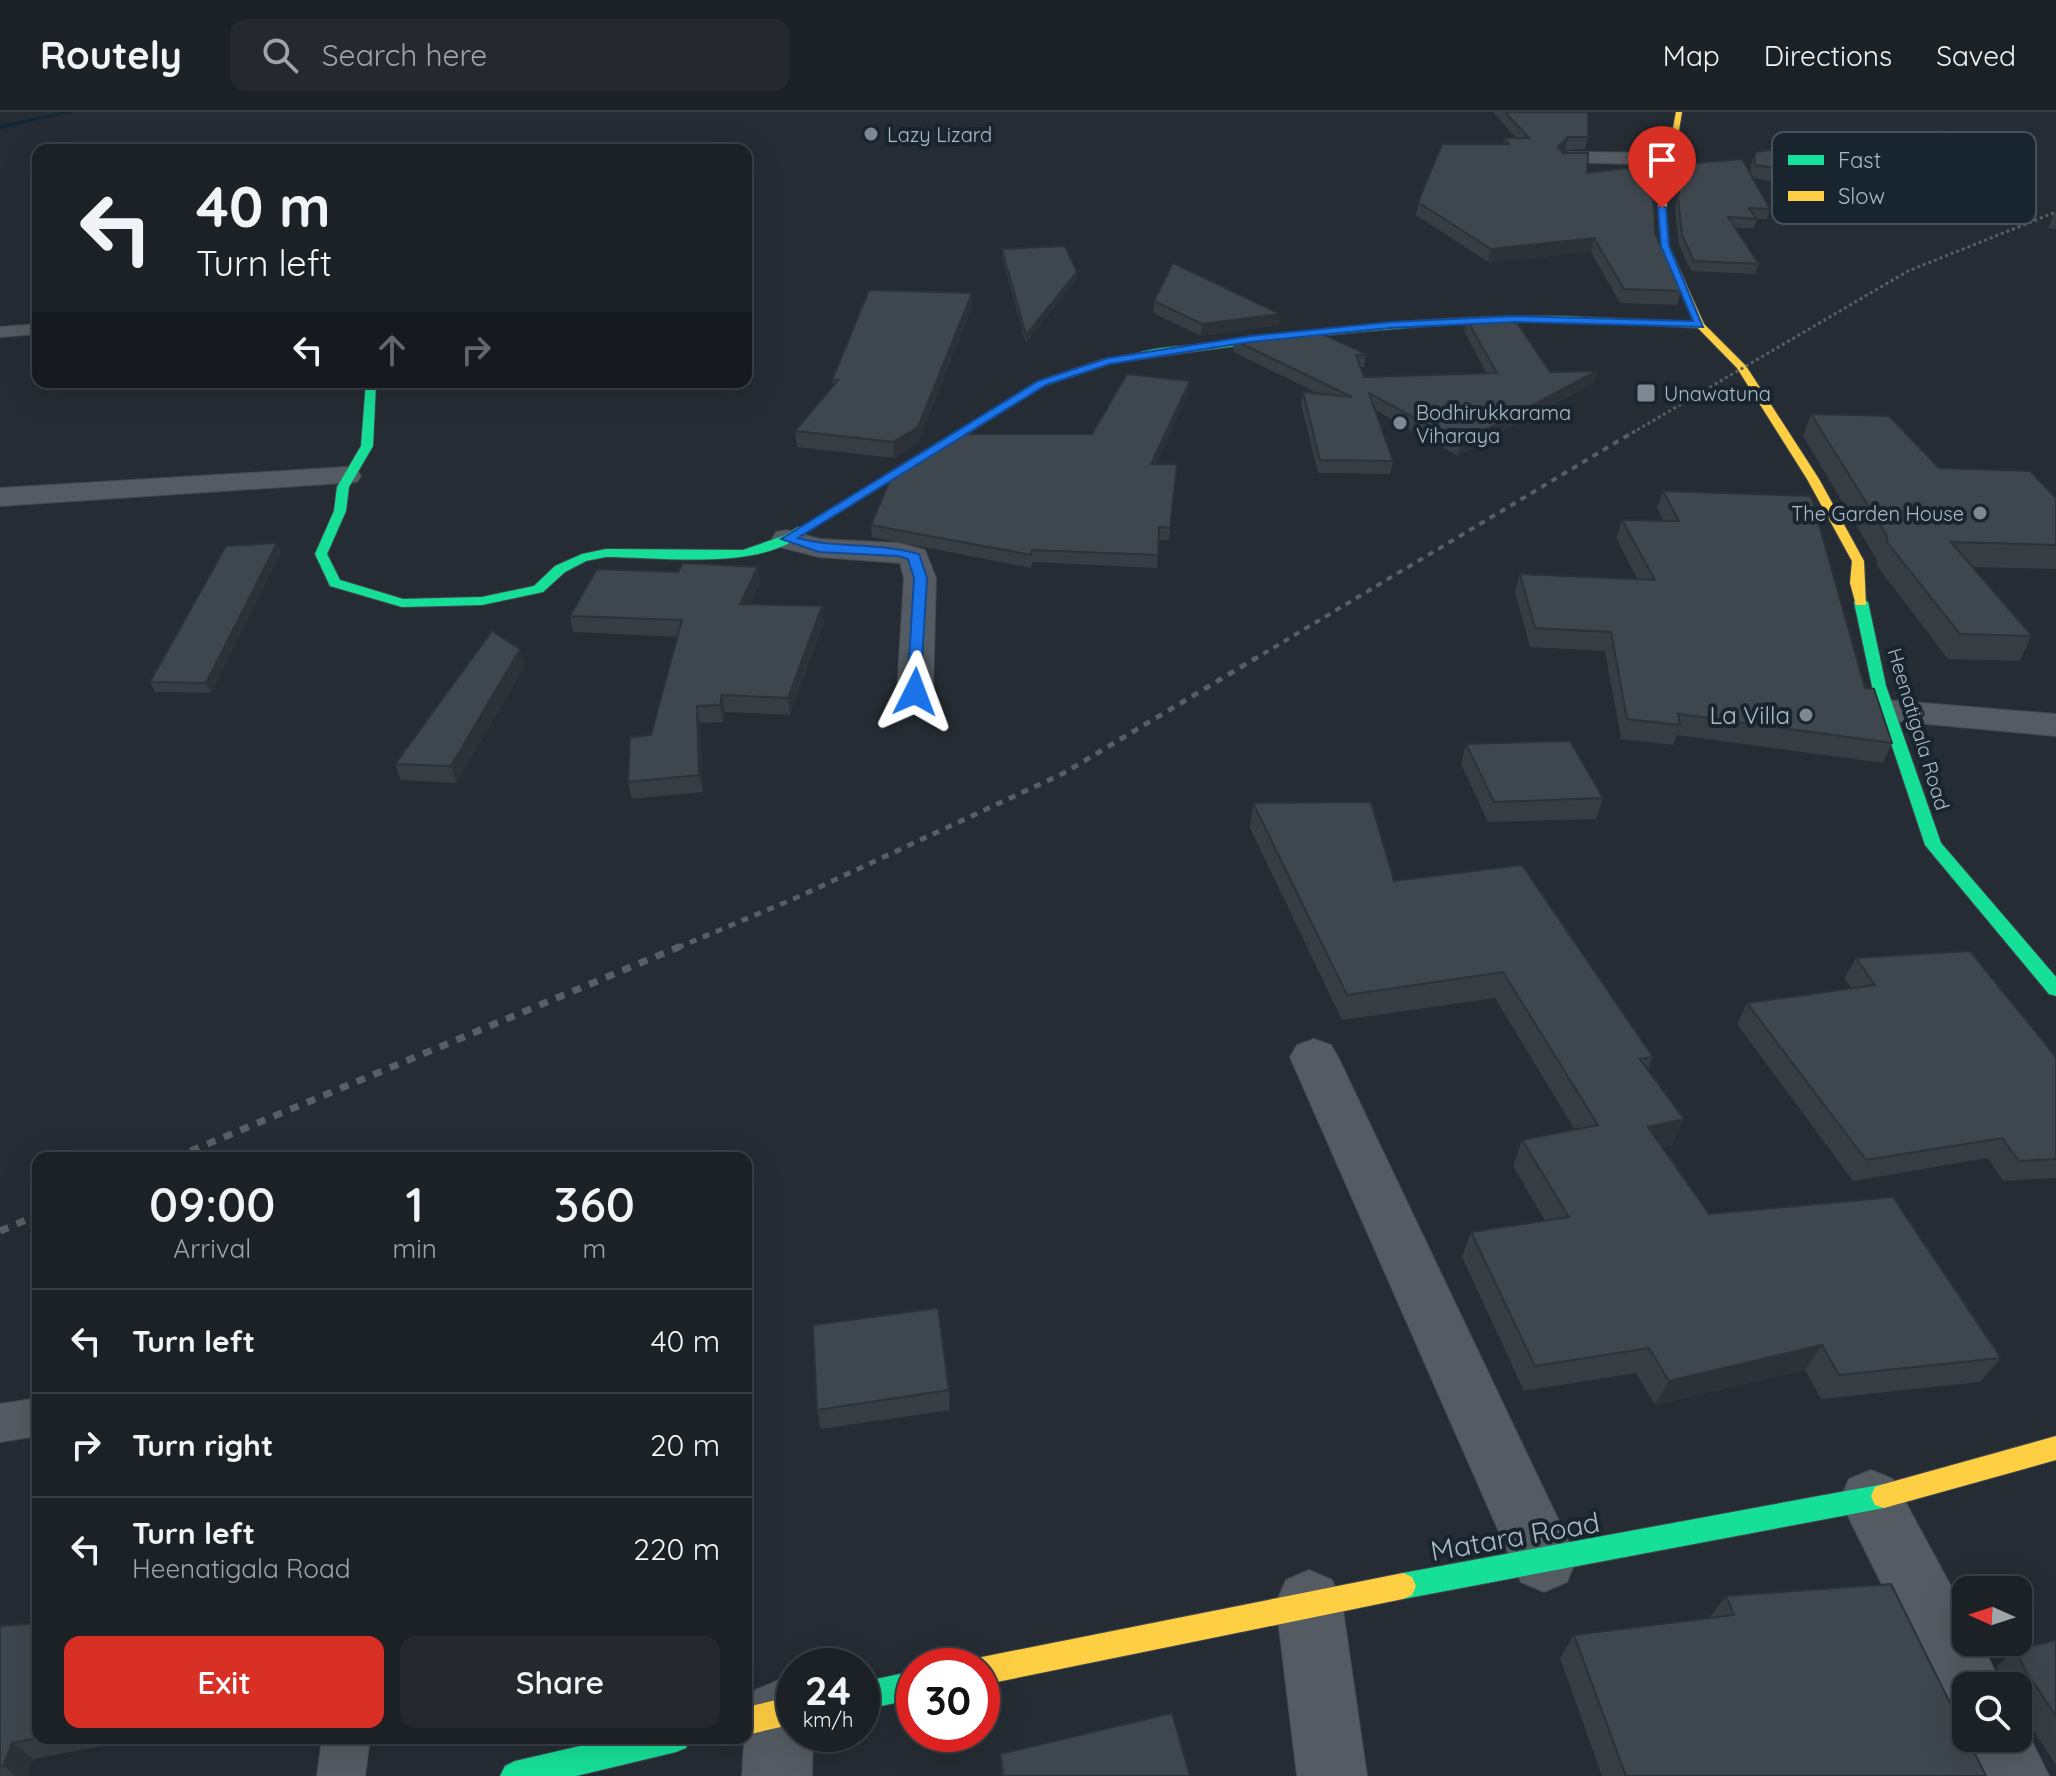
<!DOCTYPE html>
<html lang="en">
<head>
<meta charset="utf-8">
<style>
	:root { --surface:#1c2126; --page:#25292e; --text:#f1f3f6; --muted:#a0a3a7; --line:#3a3e43; --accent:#d93025 }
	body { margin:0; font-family:Quicksand,sans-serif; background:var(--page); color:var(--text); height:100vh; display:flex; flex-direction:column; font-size:30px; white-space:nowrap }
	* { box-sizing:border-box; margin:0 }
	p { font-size:26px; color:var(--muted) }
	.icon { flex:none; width:44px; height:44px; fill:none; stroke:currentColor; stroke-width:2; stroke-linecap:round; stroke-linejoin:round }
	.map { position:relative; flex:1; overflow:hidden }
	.panel { position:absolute; left:32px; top:1040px; width:720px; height:592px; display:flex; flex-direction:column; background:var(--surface); border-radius:16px; box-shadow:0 8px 32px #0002,0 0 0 2px var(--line) }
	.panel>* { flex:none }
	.hud { position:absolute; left:32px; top:32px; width:720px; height:244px; border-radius:16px; box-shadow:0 8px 32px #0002,0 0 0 2px var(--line); background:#1c2126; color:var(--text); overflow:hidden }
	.needle { width:52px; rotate:273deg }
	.tools { position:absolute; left:1952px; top:1464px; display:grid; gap:16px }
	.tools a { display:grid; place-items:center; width:80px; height:80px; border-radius:16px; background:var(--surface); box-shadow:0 8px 32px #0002,0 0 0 2px var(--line); font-size:40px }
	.speed { position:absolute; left:776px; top:1536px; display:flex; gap:16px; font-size:40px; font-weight:700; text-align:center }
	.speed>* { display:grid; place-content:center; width:104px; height:104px; border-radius:50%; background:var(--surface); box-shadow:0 8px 32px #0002,0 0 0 2px var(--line); line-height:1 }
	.speed small { font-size:20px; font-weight:400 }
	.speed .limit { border:12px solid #d22; background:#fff; color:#111 }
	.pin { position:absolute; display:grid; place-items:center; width:68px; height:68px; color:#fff; margin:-82px -34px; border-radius:50% 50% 50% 0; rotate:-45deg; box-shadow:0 0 8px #0007 }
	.pin .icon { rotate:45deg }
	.me { position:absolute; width:88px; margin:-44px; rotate:3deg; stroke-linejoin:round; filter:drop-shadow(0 0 6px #0008) }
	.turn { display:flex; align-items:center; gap:28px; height:168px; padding:0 32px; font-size:36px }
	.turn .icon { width:104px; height:104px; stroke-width:2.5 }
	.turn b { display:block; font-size:56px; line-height:68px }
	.lanes { display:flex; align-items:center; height:76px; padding:0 32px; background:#0003; justify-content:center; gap:40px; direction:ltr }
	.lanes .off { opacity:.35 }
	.eta { display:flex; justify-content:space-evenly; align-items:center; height:136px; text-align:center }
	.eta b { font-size:48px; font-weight:600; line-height:56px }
	.primary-button { display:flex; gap:16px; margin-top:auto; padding:16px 32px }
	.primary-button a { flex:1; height:92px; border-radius:16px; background:var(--accent); color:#fff; font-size:32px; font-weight:600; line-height:92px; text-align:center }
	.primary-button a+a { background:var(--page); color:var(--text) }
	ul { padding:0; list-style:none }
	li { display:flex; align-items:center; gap:24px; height:104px; padding:0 32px; border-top:2px solid var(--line) }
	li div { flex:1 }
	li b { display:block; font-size:30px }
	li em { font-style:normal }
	header { display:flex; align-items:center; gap:48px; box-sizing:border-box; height:112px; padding:0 40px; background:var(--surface); border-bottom:2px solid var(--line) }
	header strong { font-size:38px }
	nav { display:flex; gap:44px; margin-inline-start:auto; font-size:28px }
	.search { width:560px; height:72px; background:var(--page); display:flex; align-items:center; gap:20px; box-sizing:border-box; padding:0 28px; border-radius:16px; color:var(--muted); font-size:30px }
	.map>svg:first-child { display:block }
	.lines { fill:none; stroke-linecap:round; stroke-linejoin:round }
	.stream { fill:#142737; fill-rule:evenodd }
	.lane-casing { stroke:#424950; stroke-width:2 }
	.street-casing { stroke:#424950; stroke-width:2 }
	.fast-casing { stroke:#424950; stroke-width:2 }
	.slow-casing { stroke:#424950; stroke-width:2 }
	.lane { fill:#545b62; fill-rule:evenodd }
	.street { fill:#545b62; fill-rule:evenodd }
	.fast { fill:#16e098; fill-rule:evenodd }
	.slow { fill:#ffcf43; fill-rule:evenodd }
	.rail-far3 { stroke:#585f64; stroke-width:3; stroke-dasharray:3 3; stroke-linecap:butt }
	.rail-far2 { stroke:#585f64; stroke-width:4; stroke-dasharray:6 6; stroke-linecap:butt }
	.rail-far1 { stroke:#585f64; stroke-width:5; stroke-dasharray:7 7; stroke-linecap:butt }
	.rail { stroke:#585f64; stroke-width:7; stroke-dasharray:9 9; stroke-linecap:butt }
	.wall { fill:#363d43 }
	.shaded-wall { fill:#2c3237 }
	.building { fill:#3f474e; stroke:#2c3237; stroke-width:2 }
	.route { fill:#1a73e8; stroke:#114b97; stroke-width:2 }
	.poi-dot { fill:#7d8893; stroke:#18242e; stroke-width:3 }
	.labels { text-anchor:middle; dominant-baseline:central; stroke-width:8; stroke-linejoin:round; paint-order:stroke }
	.far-poi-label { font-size:20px; fill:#adbac6; stroke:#18242e; text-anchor:start }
	.far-street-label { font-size:20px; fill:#adbac6; stroke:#18242e }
	.poi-label { font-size:24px; fill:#adbac6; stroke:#18242e; text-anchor:end }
	.near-street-label { font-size:28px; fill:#adbac6; stroke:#18242e }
	.key { fill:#18242e; stroke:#45515c; stroke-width:2 }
	.key-label { font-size:22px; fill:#adbac6 }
</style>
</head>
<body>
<header>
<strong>Routely</strong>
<div class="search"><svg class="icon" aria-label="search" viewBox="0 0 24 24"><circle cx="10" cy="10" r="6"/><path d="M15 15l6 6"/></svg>Search here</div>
<nav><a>Map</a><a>Directions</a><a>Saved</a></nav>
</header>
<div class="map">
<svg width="2056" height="1664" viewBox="0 0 2056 1664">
	<rect width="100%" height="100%" fill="#252c33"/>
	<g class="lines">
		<path class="stream" d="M61,0H74L0,17V13Z"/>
		<defs>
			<path id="lane" d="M38,212V222L0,225V215Z
				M38,1286V1324L0,1330V1292Z
				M322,1626H370L365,1664H317Z"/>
			<path id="street" d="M1567,40L1672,41L1681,47L1672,53L1560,50L1558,46Z
				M347,355L357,358L361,364L357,370L0,394V376Z
				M787,418L820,427L899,431L925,438L936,466L933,580L928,588L915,591L902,588L897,580L904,466L900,451L819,445L776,434L772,427L776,420Z
				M1887,588L2056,602V624L1874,607L1869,599L1874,591Z
				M1314,927L1331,933L1338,945L1567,1426L1576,1448L1567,1470L1544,1480L1521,1470L1290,945L1297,933Z
				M1871,1358L1893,1367L1966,1502V1530H1981L2002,1574H1966V1607L1944,1598L1840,1388L1849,1367Z
				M1309,1458L1332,1468L1342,1491L1367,1664H1297L1276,1491L1286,1468Z
				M779,1568L794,1574V1622H813L812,1664H742L746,1598L755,1578Z
				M2018,1601L2049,1664H1977L1960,1626L1966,1612V1626H2018Z"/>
			<path id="fast" d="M1558,204L1700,210L1705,213L1700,216C1637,213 1574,208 1511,210C1384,214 1259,230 1134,248L1129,245C1145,235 1186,234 1206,232C1322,216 1440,203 1558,204Z
				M366,270H376L373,334L349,375L346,399L327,442L340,468L403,487L482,485L534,474L555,454L582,442L606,437L743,438L783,424L798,415L808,418C764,460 663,445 606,445L586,449L565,460L543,480L482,493L402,495L330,474L315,442L334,399L337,375L361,334Z
				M1861,486L1868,490L1886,574L1941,731L2056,865V884L2049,882L1925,733L1872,574L1854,490Z
				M1884,1372L1893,1375L1897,1384L1893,1393L1884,1396L1403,1487L1394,1483L1390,1474L1394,1465L1403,1461Z
				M914,1559V1587L862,1598V1570Z
				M615,1626H690L686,1636L676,1640L576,1664H500L505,1654L515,1649Z"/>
			<path id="slow" d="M1676,0H1682L1666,96L1669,134L1704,212L1746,254L1819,367L1864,449L1866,493H1856L1850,471L1852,449L1807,367L1737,256L1695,213L1661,134L1658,96Z
				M1134,242L1139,245L1138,247L1110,252L1046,273L806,421L796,418L1038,269L1104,247Z
				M2056,1324V1348L1884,1396L1875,1393L1871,1384L1875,1375L1884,1372Z
				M1403,1461L1412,1465L1416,1474L1412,1483L1403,1487L982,1573V1554H970L972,1549L982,1545Z
				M794,1584V1612L746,1623V1595Z"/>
		</defs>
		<use href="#lane" class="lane-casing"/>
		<use href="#street" class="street-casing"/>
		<use href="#fast" class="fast-casing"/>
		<use href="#slow" class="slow-casing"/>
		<use href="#lane" class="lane"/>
		<use href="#street" class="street"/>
		<use href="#fast" class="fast"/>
		<use href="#slow" class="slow"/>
		<path class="rail-far3" d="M1632,321L1908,159L2056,100"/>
		<path class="rail-far2" d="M1253,548L1635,319"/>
		<path class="rail-far1" d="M677,836L798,785L1064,661L1256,546"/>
		<path class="rail" d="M174,1046L681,834
			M0,1119L38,1103"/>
	</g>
	<path class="wall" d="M1493,0H1588V25L1585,37L1565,38L1562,40L1587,61L1653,83L1655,121L1681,179L1677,193L1620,191L1591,140L1488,150L1416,103L1418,90L1503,32L1504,26H1516Z
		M1945,18L1940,30L1890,89L1753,66L1770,97L1767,107H1757L1754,116H1735L1759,152L1755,162L1691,159L1679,133L1675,96L1683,52L1751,63V53L1755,40Z
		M2056,99V117L2048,116L2055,100Z
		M1002,137L1077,167L1026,231L1002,144Z
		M1154,189L1279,213L1201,224L1153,201Z
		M972,195L918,331L894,346L797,335L795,319L833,274L832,268Z
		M1467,208L1550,260L1597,259L1594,271L1458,344L1375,298L1393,349L1390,362L1318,361L1301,292L1303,280L1317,281L1233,240L1234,228L1366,242L1364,255H1360L1364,265L1487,262L1464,219Z
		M1189,280L1156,352H1177L1169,428H1158L1157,456L1032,450L1031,456L872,425L871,413L1092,322Z
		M1811,302L1939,356L2056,386V457L1972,455L2032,524L2019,549L1948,547L1877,454V448L1803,324Z
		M1663,379L1865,576L1892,631L1883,651L1677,623L1673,633L1621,627L1605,539L1530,535L1515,480L1520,462L1638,468L1616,426L1622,408L1664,409L1657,396Z
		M277,431L281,440L211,581L155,580L150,570Z
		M758,455L760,471L750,492L824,510L790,603L725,600L723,610L700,611L703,680L632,687L628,670L651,623L678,525L573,520L570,504L678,460Z
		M525,554L456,671L401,668L395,652Z
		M1466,632L1603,686L1596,707L1488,710L1461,652Z
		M1253,691L1394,769L1653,945L1648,957L1684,1007L1672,1033L1662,1035L1709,1102L2001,1246L1980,1270L1821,1287L1805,1258L1655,1293L1636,1261L1524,1279L1462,1145L1471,1120L1545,1109L1513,1054L1522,1028L1575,1018L1495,886L1342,908L1250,716Z
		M1856,846L2056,945V1066L2003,1069L1988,1046L1853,1069L1737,912L1747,891L1851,876L1844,866Z
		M949,1278L950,1298L821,1317L817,1298Z
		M1726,1484L1986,1664H1602L1560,1546L1574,1523L1709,1506Z
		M0,1514L38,1626H144L34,1647L27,1664H0Z
		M2056,1528V1653L2018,1595V1574H2005L1996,1555L2016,1538Z
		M1000,1642L1190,1664H1002Z"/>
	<path class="shaded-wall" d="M1945,18L1940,30L1890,89L1895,75Z
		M1568,25L1565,38L1555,47L1558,35Z
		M1594,126L1591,140L1488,150L1491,137Z
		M1077,160V167L1026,231V223Z
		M972,181V195L918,331L894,346L893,330Z
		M1280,202L1279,213L1201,224L1202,212Z
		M1597,259L1594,271L1458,344L1461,331Z
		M1190,269L1189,280L1151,364V352Z
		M277,431L281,440L211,581L206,571Z
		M758,455L760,471L743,508L740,492Z
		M822,494L824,510L790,603L788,586Z
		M520,537L525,554L456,671L451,654Z
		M722,583L725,600L723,610L720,593Z
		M697,594L700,611L703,680L699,663Z
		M1684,1007L1672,1033L1636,1040L1648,1015Z
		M1822,1233L1805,1258L1655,1293L1669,1269Z
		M12,1631L34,1647L27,1664H17L3,1654Z"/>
	<path class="building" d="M1505,0H1588V25H1568L1558,35L1563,41H1588L1587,61L1658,52L1653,83L1655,121L1681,179L1624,177L1594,126L1491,137L1418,90L1442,32H1509L1504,26H1529Z
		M1945,18L1895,75L1755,53V40Z
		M1742,47L1770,97L1749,96L1757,107L1728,105L1759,152L1694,149L1682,123L1678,86L1683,52Z
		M1065,134L1077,160L1026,223L1002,137Z
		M1173,151L1280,202L1202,212L1154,189Z
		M869,178L972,181L918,315L893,330L795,319L838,268H832Z
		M1513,205L1550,260L1597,259L1461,331L1369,281L1393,349L1320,348L1303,280L1352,285L1234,228L1316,219L1366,242L1356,243L1364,265L1497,261L1467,208Z
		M1127,262L1190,269L1151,352H1177L1170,416L1159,415L1158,443L1032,438L1031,443L871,413L890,368L964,322H1092Z
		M1811,302L1889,304L1939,356L2030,359L2056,386V433L1951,430L2032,524L1960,522L1887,430V424Z
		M1663,379L1811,384L1865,576L1874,577L1892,631L1678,602L1680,613L1627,607L1611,520L1535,516L1520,462L1655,468L1622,408L1679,409Z
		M277,431L206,571L150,570L226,434Z
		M683,451L758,455L740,492L822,494L788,586L722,583L720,593L697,594L699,663L628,670L630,625L651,623L682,508L570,504L597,457L678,460Z
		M492,519L520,537L451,654L395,652Z
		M1570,629L1603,686L1494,690L1466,632Z
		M1371,690L1394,769L1522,753L1653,945L1640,947L1684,1007L1648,1015L1709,1102L1893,1085L2001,1246L1839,1263L1822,1233L1669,1269L1649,1236L1535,1254L1471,1120L1569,1105L1522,1028L1598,1013L1503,860L1347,883L1253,691Z
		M1970,839L2056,945V1047L2019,1049L2002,1026L1866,1048L1747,891L1875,873L1856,846Z
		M938,1196L949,1278L817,1298L813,1213Z
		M1891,1472L1966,1623V1626H1967L1986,1664H1626L1574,1523L1734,1503L1726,1484Z
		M38,1511V1626L12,1631L3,1654H0V1514Z
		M2056,1528V1604L2025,1558L2016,1538Z
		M1172,1601L1190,1664H1004L1000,1642Z"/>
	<path class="route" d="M1662,93L1666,96L1669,134L1703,215L1514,210L1390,216L1250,230L1110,252L1046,273L798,426C837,437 879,430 919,442L927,466L920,583H910L907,580L914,466L908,447L898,444L819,440L781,427L1038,269L1108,246L1250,224L1390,210L1514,204L1693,209L1661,134L1658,96Z"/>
	<g class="poi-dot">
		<circle cx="871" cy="22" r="8"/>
		<rect x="1636" y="271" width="20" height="20" rx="4"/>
		<circle cx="1400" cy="311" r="8"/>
		<circle cx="1980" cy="401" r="8"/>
		<circle cx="1806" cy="603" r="8"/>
	</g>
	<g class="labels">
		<g class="far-poi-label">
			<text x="887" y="22">Lazy Lizard</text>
			<text x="1664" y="281">Unawatuna</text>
			<text x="1416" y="300">Bodhirukkarama<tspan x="1416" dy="23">Viharaya</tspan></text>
			<text x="1964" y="401" text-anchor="end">The Garden House</text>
		</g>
		<g class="far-street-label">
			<text transform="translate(1919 617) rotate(73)">Heenatigala Road</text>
		</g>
		<g class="poi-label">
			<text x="1790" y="603">La Villa</text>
		</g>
		<g class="near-street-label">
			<text transform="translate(1515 1424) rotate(-10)">Matara Road</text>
		</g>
	</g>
	<rect x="1772" y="20" width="264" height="92" rx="12" class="key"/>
	<rect x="1788" y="43" width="36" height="10" fill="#16e098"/>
	<rect x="1788" y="79" width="36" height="10" fill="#ffcf43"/>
	<g class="key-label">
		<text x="1838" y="56">Fast</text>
		<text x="1838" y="92">Slow</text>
	</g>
</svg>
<div class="tools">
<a><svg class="needle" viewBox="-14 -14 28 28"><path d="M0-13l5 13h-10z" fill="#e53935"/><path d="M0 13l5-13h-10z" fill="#a0a3a7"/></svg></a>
<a><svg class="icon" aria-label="search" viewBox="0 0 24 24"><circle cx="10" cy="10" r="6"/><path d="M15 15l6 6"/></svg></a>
</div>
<div class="speed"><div>24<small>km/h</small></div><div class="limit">30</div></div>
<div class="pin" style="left:1662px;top:96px;background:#d93025"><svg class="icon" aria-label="arrive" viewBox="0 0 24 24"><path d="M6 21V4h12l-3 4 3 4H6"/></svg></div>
<svg class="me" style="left:915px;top:580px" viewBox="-20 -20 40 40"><path d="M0-17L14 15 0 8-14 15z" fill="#1a73e8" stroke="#fff" stroke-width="4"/></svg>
<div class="hud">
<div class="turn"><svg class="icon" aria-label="left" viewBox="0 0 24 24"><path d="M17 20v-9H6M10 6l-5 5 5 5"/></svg><div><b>40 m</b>Turn left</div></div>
<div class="lanes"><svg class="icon" aria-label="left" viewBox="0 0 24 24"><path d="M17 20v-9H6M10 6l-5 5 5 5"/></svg><svg class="icon off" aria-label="ahead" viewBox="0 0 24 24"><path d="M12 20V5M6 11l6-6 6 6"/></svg><svg class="icon off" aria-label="right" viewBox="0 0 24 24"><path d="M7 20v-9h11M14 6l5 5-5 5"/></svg></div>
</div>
<section class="panel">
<div class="eta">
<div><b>09:00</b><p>Arrival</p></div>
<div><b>1</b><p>min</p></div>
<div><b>360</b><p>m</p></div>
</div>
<ul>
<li><svg class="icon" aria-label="left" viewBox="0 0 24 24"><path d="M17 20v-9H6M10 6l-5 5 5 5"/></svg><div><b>Turn left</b></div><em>40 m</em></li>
<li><svg class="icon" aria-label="right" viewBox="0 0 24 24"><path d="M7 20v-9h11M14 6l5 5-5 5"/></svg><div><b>Turn right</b></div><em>20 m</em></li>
<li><svg class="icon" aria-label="left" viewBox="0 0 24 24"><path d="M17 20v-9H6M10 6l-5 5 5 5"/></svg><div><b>Turn left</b><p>Heenatigala Road</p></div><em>220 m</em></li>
</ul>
<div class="primary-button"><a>Exit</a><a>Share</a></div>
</section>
</div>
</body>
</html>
